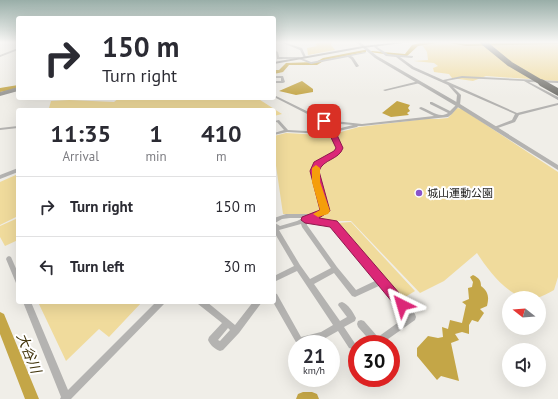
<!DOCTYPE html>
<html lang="en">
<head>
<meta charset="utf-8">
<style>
	:root { --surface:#fff; --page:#f7f7f7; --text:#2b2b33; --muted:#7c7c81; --line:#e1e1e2 }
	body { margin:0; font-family:"PT Sans","Noto Sans JP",sans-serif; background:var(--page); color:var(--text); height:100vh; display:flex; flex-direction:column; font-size:15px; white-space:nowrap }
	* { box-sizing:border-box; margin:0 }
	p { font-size:13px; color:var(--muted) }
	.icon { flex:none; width:22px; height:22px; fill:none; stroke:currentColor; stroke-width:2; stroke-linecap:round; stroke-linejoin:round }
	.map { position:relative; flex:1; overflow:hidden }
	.side { position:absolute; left:16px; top:108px; width:260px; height:196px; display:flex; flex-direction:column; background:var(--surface); border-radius:4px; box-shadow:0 4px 16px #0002 }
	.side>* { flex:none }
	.top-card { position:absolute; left:16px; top:16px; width:260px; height:84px; border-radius:4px; box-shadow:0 4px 16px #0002; background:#fff; color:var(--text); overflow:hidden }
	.needle { width:26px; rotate:287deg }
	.fabs { position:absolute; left:502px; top:291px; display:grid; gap:8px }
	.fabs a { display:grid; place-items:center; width:44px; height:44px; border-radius:50%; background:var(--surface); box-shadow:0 4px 16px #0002; font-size:20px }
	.speed { position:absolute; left:288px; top:335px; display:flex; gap:8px; font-size:20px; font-weight:700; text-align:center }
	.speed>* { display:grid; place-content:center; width:52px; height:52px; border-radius:50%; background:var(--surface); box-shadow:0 4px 16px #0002; line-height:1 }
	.speed small { font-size:10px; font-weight:400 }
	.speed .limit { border:6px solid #d22; background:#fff; color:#111 }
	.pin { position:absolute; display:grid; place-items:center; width:34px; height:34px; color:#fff; margin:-17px; border-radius:8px; box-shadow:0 2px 6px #0006 }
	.me { position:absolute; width:44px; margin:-22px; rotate:320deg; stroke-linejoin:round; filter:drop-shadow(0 0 3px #0008) }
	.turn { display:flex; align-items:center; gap:14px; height:84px; padding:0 20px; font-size:18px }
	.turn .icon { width:52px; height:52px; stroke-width:2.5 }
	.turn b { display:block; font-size:28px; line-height:34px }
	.eta { display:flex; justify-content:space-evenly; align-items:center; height:68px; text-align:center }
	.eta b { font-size:24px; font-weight:700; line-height:28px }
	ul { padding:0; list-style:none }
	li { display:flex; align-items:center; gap:12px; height:60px; padding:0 20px; border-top:1px solid var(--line) }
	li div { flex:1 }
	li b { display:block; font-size:15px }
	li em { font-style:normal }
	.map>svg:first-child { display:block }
	.green { fill:#f0db9c }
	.water { fill:#c4a647 }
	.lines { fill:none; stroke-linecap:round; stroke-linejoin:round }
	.river { fill:#c4a647; fill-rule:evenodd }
	.minor { fill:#b4b3b1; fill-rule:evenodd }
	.tertiary { fill:#b4b3b1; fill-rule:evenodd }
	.secondary { fill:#979693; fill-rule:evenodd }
	.motorway-bridge-far1 { stroke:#71706b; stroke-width:5.5 }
	.motorway-bridge { stroke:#71706b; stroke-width:7 }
	.route { fill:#db2777; stroke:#8e194d }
	.slow { fill:#f59e0b }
	.poi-dot { fill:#8953cb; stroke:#fff; stroke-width:1.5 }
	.labels { text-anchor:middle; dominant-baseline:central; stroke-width:4; stroke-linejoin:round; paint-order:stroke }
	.poi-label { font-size:11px; fill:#272624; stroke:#fff; text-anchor:start }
	.near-water-label { font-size:14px; font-style:italic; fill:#40330a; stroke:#fff }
</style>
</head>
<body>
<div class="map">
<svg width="558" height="399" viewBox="0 0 558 399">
	<rect width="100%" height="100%" fill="#f0eee8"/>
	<path class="green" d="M322,42H332L331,45L335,50L308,55L307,48L317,46L315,44Z
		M420,42H558V81L486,76L473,81L452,78L449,74L434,72L433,68L438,66L434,63L414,61L428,60L427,52Z
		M119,98H257L282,114L274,116V110H54L49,108L51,101L69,100L114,102Z
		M457,108L462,109L558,172V277L554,290C548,293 542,297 536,298C512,303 488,270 477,253L444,281L420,293L351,221C338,221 321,223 311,214H283L274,152V136L286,133L321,135L337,133L359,127L425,119H438L448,118Z
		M18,174V216L0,225V182Z
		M18,218V240L5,246L0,237V226Z
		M351,222L415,291L402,299L336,223Z
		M38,302H142L109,337L99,329L66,361Z"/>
	<path class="water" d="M302,81L313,89V92L296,95L279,91Z
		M397,101L410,105L408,108L410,111L407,113L409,115L391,117L382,113Z
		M473,275C479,278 481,280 481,286C489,292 489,298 487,306L480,309L484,313L478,322L472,320L469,325V334L462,332L455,334L459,340L451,343L459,381L441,376L437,380L417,356V348L428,336L438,338L443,337L442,327L448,329L450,320L462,323L466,305L462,302L469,299L468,288L472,287L473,282L470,277Z"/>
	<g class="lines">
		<path class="river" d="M424,42H443L418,46L406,57L370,52L372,51L405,54L412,45Z
			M444,42L466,44L558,42V44L466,46Z
			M364,50H366V52L325,60L317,65H289L283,72L274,74V70H279L286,63L316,62L323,58Z
			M18,85V89L0,92V88Z
			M0,312L4,314L39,399H25L0,334Z
			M303,392H312L317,394L319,399H296L298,394Z"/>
		<path class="minor" d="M280,42H283L302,48L306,57L304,58L300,50Z
			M378,44L379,45L377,47L388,54L413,56V57L412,58L400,57L414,67L443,80L462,76L558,81V83L529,82L558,97V100L524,81L462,78L446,81L517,113L558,103V105L519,115L515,122L495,129H494V127L512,120L515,114L453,87L461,95L460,105L452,114L448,117L362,126H358L357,127L334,132L341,148C338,156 332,158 325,162C310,172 323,197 328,211C324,215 316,217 309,218L335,221L415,314L416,317L415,320L381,344H373L358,327L357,324L358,321L361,320L364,321L378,337L407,316L381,285L355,297L352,296L334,273L314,284L340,321L347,317L338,305L339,303L342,302C348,304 353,312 356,318L355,321L344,327L356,345L355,348L352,349L349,348L338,331L322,340L304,344H297L273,302L274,293L277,294L301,337L321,332L333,325L297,271L274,282V276L294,266L274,232V218L286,214H311L322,210C316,195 305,171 322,160C328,156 334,155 337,148L330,133L324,134L287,132L274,135V133L284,130L277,122L274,123V121L279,120L288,130L324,132L329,131L327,126L323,122L274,97V95L325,120L362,124L434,116L420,109L419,108L421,107C430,110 439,119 448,113L430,104V102H432L450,111L456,105L457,95L448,85L412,69L396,57L386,56L374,47ZM328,123L353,125L333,130ZM290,218H303L297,221L280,226L275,223L282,219ZM307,222L331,225L377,280L356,290L337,267L307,225ZM301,224L302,227L331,268L310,279L300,265L279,230Z
			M18,48V50L0,57V55Z
			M276,51L278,52L279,57H299L311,62L365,52L366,53L351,56L353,57L359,66L357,67H356L351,59L348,57L311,64L299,59H277Z
			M274,76H283L285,82L283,83H274V81H281V78H274Z
			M419,81H420V83L385,91L383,90Z
			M18,126V128L0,130V128Z
			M18,168V172L0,179V175Z
			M9,256L11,257L18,273V284L16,283L6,259L7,257Z
			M23,302H31L68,390L156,302H165L164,304L71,399H60L61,397Z
			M197,302H207L235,325L253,302H262L239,333L223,350L220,351C215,349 210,345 208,340L209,337L222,323L198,304ZM228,328L230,330L220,341L218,340Z"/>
		<path class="tertiary" d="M356,42H360L377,56L460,104L558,165V170L456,106L375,58Z"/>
		<path class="secondary" d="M400,42H412L363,48L274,64V62L363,46Z
			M18,87V91L0,96V92Z"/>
		<path class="motorway-bridge-far1" d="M483,42L510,64L544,84"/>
		<path class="motorway-bridge" d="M542,83L558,92"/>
	</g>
	<linearGradient id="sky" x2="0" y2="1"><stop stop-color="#99aea8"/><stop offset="0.43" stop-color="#f8f7f5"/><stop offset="1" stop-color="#f8f7f5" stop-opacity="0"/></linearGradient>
	<rect width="558" height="98" fill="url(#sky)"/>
	<path class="route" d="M324,119L333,126L343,148C339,160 323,159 319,171L330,211L319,218L337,221L406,301L408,305L406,309L402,311L398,309L330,227L305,223L301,220L302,217L320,210L310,171L314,162L334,151L336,148L326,127L321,121Z"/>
	<path class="slow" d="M316,165L320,168V182L330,211L328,214L318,217L313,214L320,210L312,182V168Z"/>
	<circle class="poi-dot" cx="419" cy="193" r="4"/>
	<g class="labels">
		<g class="poi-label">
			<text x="427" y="193">城山運動公園</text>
		</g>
		<g class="near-water-label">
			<text transform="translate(29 353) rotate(68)">大谷川</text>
		</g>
	</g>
</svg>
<div class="fabs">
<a><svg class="needle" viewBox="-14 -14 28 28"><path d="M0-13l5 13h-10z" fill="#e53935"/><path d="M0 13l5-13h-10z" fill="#7c7c81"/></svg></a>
<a><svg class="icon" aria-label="sound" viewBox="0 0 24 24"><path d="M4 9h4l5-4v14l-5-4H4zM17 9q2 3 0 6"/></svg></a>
</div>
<div class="speed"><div>21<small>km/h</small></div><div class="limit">30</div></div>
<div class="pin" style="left:324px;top:121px;background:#d93025"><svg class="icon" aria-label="arrive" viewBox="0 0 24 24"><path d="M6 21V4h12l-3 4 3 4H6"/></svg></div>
<svg class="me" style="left:402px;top:305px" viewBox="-20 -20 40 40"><path d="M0-17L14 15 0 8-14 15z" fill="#db2777" stroke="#fff" stroke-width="4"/></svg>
<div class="top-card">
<div class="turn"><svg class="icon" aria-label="right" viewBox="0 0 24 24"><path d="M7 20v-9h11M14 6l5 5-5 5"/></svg><div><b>150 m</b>Turn right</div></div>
</div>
<section class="side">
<div class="eta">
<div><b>11:35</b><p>Arrival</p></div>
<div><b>1</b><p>min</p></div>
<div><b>410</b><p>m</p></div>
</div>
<ul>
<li><svg class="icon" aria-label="right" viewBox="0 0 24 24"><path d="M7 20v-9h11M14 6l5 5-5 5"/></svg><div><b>Turn right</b></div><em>150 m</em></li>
<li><svg class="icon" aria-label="left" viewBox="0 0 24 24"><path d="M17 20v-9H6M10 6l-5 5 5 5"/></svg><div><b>Turn left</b></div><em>30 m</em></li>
</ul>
</section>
</div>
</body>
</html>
